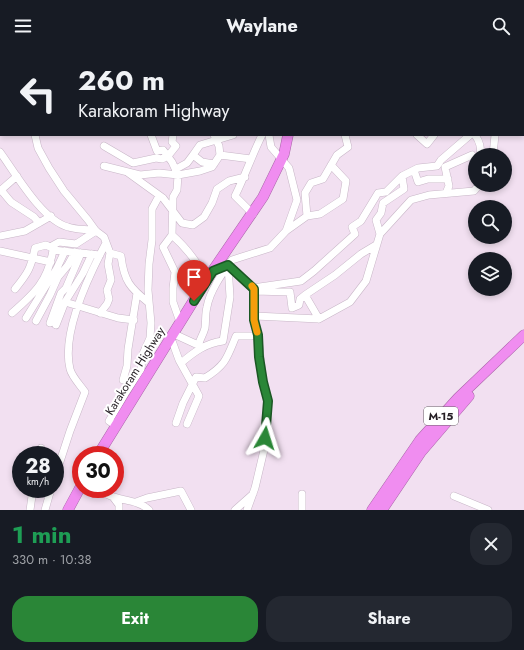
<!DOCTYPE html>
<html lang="en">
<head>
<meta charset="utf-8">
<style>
	:root { --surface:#171b24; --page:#242831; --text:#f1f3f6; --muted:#9ea1a6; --accent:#2a8637 }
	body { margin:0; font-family:Jost,sans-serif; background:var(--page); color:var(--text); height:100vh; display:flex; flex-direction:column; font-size:15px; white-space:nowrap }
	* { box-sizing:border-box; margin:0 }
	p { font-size:13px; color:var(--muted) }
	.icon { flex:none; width:22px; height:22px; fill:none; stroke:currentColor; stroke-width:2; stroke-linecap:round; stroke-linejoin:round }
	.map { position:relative; height:458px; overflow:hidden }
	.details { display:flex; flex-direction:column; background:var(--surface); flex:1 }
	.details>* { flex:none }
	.guide { position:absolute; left:0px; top:0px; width:524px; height:84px; box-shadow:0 2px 6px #0003; background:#171b24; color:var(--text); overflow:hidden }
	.controls { position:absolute; left:468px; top:96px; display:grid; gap:8px }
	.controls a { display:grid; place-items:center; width:44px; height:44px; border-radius:50%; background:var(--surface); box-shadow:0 2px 6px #0003; font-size:20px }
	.speed { position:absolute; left:12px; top:394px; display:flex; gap:8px; font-size:20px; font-weight:700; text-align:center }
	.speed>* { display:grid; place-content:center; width:52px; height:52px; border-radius:50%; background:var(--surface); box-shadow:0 2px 6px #0003; line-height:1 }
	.speed small { font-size:10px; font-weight:400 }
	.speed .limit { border:6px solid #d22; background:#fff; color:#111 }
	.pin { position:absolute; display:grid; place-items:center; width:34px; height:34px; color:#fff; margin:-41px -17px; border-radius:50% 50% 50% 0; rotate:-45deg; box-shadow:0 0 4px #0007 }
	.pin .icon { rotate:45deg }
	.me { position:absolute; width:44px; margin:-22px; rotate:6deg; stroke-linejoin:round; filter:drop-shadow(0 0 3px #0008) }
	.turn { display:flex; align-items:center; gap:14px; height:84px; padding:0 12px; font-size:18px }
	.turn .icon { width:52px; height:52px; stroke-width:2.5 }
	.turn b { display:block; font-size:28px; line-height:34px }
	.round { display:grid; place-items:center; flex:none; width:42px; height:42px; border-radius:16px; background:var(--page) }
	.summary { display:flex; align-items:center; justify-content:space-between; height:68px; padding:0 12px }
	h1 { font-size:24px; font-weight:700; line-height:30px; color:#1e9e55 }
	.cta { display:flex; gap:8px; margin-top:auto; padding:8px 12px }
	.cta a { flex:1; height:46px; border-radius:16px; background:var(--accent); color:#fff; font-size:16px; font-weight:700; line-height:46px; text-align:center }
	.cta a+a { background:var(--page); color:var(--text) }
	header { display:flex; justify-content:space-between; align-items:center; height:52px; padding:0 12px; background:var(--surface); font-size:18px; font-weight:700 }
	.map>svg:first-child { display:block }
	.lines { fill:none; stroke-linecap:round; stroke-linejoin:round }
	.minor-casing { stroke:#c8b6c7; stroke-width:8 }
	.highway-casing { stroke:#a966a8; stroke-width:11 }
	.minor { stroke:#fff; stroke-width:7 }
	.highway { stroke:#f08df0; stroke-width:10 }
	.route-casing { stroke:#1b5724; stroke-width:10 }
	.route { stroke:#2a8637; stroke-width:7 }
	.slow { stroke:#f59e0b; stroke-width:7 }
	.labels { text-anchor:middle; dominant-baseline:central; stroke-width:4; stroke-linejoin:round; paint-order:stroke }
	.shield { fill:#fff; stroke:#666165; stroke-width:1 }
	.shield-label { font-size:11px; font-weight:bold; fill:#241d23 }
	.street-label { font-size:12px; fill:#241d23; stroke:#fff }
</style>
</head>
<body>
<header><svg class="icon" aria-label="menu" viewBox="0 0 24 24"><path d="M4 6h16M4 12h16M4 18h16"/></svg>Waylane<svg class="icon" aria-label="search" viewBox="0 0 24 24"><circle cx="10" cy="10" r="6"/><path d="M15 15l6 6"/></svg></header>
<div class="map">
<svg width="524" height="458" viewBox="0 0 524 458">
	<rect width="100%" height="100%" fill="#f2e0f1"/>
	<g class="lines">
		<defs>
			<path id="minor" d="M148,0V1
				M158,0V1
				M169,0V1
				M183,0V1
				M301,0L304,1
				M213,1V0
				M232,1V0
				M290,1L291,0
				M397,1V0
				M0,66H1
				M35,83L38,96L49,116L64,139L88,168L96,179L104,185L110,201L121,204C124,229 130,236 149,251
				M151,83L157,99L163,98L172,110L178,123L177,138L173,145L172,183C187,196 197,210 207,227
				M269,83L271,95L289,116L297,148L286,179
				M417,83L427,92L434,83
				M475,83C480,90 481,95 480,103
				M104,94L133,111L156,106L162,107L168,104L176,94L172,90L173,83
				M0,100C16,122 42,168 68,175C77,178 87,177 96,179
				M193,103L200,93L233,83
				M220,103L251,107
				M493,103L495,83
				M104,114L140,123L159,121L178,123L200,119L212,115L220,103L219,94L214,83
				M176,117L187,111L193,103L202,110L214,112
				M414,118L418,130L428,127H448
				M127,120L163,146L182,171L193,173L204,165L212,151L217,137L229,129L245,125
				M1,138L11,150L34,165L39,171
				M0,139L17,124
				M446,141L449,134L445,115L472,103
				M253,162L235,144C245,124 252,103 262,83
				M307,164L320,162L343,147L346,129L331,113
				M380,182L376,168L381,161L383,151L404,137L402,124L418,116L437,114L441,108L470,83
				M172,183L163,195L175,220L173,236V250L180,270
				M0,184L25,179L51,164
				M0,199L51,210
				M224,215L228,213L255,237L254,268L258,283L263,330L268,349L264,398L255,436L247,458
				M253,236L301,229L314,219L355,182L352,175L361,169L378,141L386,140L402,124
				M15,237C28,221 31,216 35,196L46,193L50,195L59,190L76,192L96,179
				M255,239L290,240L292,256L299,253L300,247L305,243L319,267
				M305,243L335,223L361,202L376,193
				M65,250L83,221L92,202
				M12,261C35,241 48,229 53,198L100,203
				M100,261L107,252L109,247L107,238L111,228L108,212L110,201
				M255,264L319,267L350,250L366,229L380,182L411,148L429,143L474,139L479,133
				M26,266L57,216L65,199
				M36,269L50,243L58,225L68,213L75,200
				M50,271L61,241L66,236L81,201
				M56,273L65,250L118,266L134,268
				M174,282L198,293
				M171,286L179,308L199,344L187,372
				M198,297C198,289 203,284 205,276C206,269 205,262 207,255C210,238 222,222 232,208L270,196L286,179L307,164L305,141L311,131L323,127L337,103L348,95L345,83
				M181,311C194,300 206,291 223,289L230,245L228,213
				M133,329L123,328L127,314L128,297L137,241
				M176,371L183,351L196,325L205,326C226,313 227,306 236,284H251L258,283
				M116,374L109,369L126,340L141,317L142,304L150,286L151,271L148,238L149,212L152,188V157L159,144
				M39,403L41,396
				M55,425L70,379L85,340C81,334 72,325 70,317C61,280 89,223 106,191
				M102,437C109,450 136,445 149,458
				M454,444L488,458
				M113,445L119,453V458
				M136,450L147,446L181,439L191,458
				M30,458L33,437
				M45,458L51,437
				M235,458L253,442
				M302,458V442"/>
			<path id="highway" d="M284,1V0
				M98,403L207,227L263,145L284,102L288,83
				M68,458L81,434
				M372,458L420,388L458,346L524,283
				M382,458L421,400L469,344"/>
		</defs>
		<use href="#minor" class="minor-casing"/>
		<use href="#highway" class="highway-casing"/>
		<use href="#minor" class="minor"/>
		<use href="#highway" class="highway"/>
	</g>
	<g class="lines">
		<defs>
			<path id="route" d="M194,249L213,219L228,213L254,237V268L258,283L259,305L263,330L268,349L265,386"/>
		</defs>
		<use href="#route" class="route-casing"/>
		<use href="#route" class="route"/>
		<path class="slow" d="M252,234L254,237V268L257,280"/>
	</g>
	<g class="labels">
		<rect class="shield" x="424" y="355" width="34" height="18" rx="3"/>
		<g class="shield-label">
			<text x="441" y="364">M-15</text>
		</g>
		<g class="street-label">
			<text transform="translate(135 319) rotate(-58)">Karakoram Highway</text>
		</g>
	</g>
</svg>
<div class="controls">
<a><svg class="icon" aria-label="sound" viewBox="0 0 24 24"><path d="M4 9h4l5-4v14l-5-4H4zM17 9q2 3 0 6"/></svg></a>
<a><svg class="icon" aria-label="search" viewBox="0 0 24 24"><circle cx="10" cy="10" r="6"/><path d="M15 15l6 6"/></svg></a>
<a><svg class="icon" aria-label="layers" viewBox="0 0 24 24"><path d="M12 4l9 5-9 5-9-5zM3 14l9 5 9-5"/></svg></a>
</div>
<div class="speed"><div>28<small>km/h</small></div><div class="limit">30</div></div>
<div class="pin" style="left:194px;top:249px;background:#d93025"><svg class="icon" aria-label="arrive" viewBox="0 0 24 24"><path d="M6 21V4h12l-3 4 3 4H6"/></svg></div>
<svg class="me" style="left:265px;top:386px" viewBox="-20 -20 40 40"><path d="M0-17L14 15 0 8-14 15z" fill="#2a8637" stroke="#fff" stroke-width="4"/></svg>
<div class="guide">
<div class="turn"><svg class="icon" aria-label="left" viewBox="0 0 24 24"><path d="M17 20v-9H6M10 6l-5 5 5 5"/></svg><div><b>260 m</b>Karakoram Highway</div></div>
</div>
</div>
<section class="details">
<div class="summary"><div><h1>1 min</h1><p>330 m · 10:38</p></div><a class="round"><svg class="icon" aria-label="close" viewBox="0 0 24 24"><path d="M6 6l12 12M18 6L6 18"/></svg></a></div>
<div class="cta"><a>Exit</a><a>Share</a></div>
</section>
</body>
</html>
